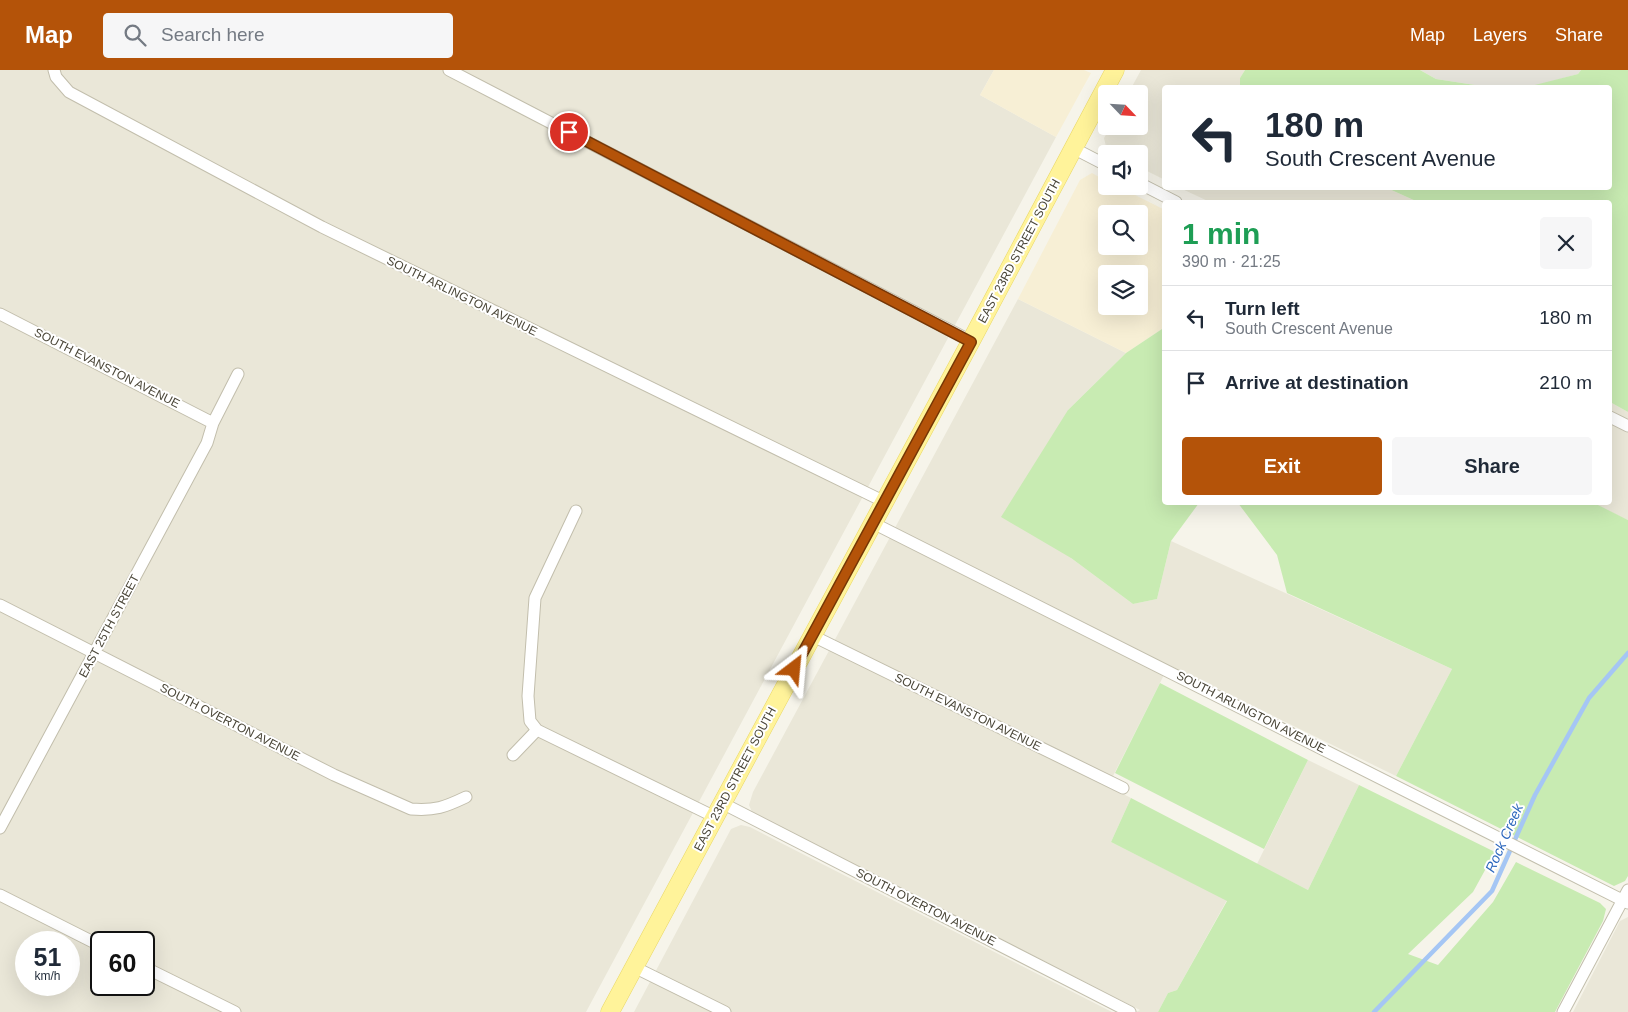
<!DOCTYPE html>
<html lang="en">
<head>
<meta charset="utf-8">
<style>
	:root { --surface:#fff; --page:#f6f6f7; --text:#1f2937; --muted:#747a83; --line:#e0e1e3; --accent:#b45309 }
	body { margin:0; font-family:Helvetica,sans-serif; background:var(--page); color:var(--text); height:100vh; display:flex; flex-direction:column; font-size:19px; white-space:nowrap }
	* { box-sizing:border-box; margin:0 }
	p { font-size:16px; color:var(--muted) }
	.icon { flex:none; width:28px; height:28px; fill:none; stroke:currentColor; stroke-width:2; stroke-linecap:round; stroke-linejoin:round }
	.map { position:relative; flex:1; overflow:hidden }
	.details { position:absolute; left:1162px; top:130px; width:450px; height:305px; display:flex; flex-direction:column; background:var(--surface); border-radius:5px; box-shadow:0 5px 20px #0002 }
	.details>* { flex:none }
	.banner { position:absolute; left:1162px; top:15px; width:450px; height:105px; border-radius:5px; box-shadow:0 5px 20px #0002; background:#fff; color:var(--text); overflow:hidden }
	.needle { width:32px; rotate:115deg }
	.controls { position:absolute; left:1098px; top:15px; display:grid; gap:10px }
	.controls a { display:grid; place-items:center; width:50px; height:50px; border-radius:5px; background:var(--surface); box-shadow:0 5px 20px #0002; font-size:25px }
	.speed { position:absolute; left:15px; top:861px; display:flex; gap:10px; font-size:25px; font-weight:700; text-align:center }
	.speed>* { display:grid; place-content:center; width:65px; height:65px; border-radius:50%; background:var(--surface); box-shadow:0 5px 20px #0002; line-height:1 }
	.speed small { font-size:12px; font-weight:400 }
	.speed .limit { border:2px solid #111; border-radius:8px; background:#fff; color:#111 }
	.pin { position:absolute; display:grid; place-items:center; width:42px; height:42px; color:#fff; margin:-21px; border:2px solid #fff; border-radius:50%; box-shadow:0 1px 5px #0007 }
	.me { position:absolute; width:55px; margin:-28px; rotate:29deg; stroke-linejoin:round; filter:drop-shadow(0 0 4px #0008) }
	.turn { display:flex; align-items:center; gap:18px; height:105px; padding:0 20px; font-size:22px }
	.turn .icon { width:65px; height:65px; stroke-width:2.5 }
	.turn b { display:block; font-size:35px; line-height:42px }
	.round { display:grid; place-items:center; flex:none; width:52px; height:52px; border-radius:5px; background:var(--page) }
	.head { display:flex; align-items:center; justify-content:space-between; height:85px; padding:0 20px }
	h1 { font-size:30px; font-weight:700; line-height:38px; color:#1e9e55 }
	.primary-button { display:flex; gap:10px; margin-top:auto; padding:10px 20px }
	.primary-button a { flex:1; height:58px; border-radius:5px; background:var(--accent); color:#fff; font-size:20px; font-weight:700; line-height:58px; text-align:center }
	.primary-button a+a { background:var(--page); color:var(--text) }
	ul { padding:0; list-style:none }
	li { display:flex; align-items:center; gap:15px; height:65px; padding:0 20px; border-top:1px solid var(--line) }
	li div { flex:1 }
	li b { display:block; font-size:19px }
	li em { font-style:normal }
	header { display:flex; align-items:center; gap:30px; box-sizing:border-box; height:70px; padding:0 25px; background:var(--accent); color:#fff }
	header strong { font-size:24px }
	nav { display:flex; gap:28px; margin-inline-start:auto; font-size:18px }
	.search { width:350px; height:45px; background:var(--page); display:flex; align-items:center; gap:12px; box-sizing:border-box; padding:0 18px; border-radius:5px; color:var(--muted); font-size:19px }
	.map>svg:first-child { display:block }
	.residential { fill:#eae7d8; fill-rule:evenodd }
	.commercial { fill:#f7efd5; fill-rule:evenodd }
	.industrial { fill:#e5e3db }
	.green { fill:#c8ebb2 }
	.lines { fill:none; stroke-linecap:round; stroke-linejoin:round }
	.stream { stroke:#a5c6f4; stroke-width:4.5 }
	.street-casing { stroke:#c2beac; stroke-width:13 }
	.primary-casing { stroke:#e9d765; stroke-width:19 }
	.street { stroke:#fff; stroke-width:11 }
	.primary { stroke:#fff39a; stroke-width:18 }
	.route-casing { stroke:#753606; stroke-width:12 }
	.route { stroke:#b45309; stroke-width:9 }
	.labels { text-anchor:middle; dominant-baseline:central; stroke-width:4; stroke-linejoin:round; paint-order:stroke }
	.street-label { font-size:12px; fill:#4a4638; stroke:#fff }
	.water-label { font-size:14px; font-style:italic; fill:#2b66bc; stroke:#fff }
</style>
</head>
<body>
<header>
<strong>Map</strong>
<div class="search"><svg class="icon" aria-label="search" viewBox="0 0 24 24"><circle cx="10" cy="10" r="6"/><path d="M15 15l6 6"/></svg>Search here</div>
<nav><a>Map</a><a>Layers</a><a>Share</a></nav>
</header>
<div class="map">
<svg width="1628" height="942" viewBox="0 0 1628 942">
	<rect width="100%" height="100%" fill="#f6f4ea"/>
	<path class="residential" d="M0,0H994L980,25L1056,67L586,942H0ZM26,872H69V915H26ZM101,872H144V915H101Z
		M1141,0H1245L1240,8V17L1165,18V110L1139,97V84H1112L1107,81L1104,68L1111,56H1139V24H1128Z
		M1180,118H1387L1418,132H1210Z
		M1018,229L1126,283L1068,340L1071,488L1133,534L1157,529L1171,471L1452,599L1396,706L1169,595L1108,716L1131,728L1111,772L1227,830L1177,920L1168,923L1158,942H1136L1140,940L752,742L749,735L753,722Z
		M1610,332L1628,342V450L1592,433L1610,432Z
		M1308,690L1359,715L1308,820L1257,794Z
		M741,755L750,757L1112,942H634L731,759Z
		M1628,847V942H1573L1620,851Z"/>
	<path class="commercial" d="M994,0H1084L1091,3L1056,67L980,25Z
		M1092,103L1106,111V116H1117L1165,140V257L1126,283L1018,229L1080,110ZM1106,144H1139V176H1106ZM1106,204H1139V236H1106Z"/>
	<path class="industrial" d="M1420,0H1581L1578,4L1527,18L1488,17L1436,9Z"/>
	<path class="green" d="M1245,0H1420L1436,9L1488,17H1240V8Z
		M1581,0H1628V342L1610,332V132H1418L1387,118H1610V18L1527,17L1578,4Z
		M1165,257V432L1199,433L1171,471L1157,529L1133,534L1071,488L1001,447L1068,340L1126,283Z
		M1592,432L1628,450V806L1625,811L1614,816L1396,706L1452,599L1287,523L1277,485L1238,433Z
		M1160,613L1308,690L1264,779L1115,703Z
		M1359,715L1495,782L1473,822L1408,884L1438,895L1493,832L1516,792L1600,833L1606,839L1603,851L1555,942H1158L1168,923L1177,920L1227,831L1111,772L1131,728L1308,820Z"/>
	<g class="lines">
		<path class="stream" d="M1374,942L1492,821L1535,725L1589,628L1628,583"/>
		<defs>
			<path id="street" d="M54,0L56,7L69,22L322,157L885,432
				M449,0L971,271
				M1073,78L1106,95
				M1139,113L1176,132
				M0,244L213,353
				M1610,347L1628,356
				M576,441L535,528L528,626L530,651L537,660L715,747
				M873,453L1628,833
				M0,535L334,705L411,739C435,741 445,737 466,727
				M813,566L1123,718
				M513,685L537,660
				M722,733L1130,942
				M0,758L207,373L213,353L238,304
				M0,825L101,876
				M144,897L235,942
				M634,897L725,942
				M1563,942L1628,820"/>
			<path id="primary" d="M610,942L971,271L1115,0"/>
		</defs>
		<use href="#street" class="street-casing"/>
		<use href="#primary" class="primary-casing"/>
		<use href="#street" class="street"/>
		<use href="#primary" class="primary"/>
	</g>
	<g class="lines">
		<defs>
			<path id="route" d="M569,62L971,272L794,599"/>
		</defs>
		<use href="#route" class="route-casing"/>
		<use href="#route" class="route"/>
	</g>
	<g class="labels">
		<g class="street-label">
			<text transform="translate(1019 181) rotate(-62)">EAST 23RD STREET SOUTH</text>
			<text transform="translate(462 226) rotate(26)">SOUTH ARLINGTON AVENUE</text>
			<text transform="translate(107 298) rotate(27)">SOUTH EVANSTON AVENUE</text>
			<text transform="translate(109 556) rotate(-62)">EAST 25TH STREET</text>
			<text transform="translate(968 642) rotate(26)">SOUTH EVANSTON AVENUE</text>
			<text transform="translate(1251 642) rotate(27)">SOUTH ARLINGTON AVENUE</text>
			<text transform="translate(230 652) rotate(27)">SOUTH OVERTON AVENUE</text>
			<text transform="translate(735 709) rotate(-62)">EAST 23RD STREET SOUTH</text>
			<text transform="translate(926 837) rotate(27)">SOUTH OVERTON AVENUE</text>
		</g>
		<g class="water-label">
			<text transform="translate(1504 768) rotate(-66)">Rock Creek</text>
		</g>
	</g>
</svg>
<div class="controls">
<a><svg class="needle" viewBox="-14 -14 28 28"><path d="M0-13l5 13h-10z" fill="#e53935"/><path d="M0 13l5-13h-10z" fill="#747a83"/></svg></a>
<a><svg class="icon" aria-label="sound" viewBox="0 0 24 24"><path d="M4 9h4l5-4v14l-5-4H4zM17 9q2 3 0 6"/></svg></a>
<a><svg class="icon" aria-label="search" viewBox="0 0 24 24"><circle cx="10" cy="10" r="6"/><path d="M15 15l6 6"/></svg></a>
<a><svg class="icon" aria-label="layers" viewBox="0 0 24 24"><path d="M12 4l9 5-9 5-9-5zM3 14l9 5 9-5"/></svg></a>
</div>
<div class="speed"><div>51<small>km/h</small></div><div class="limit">60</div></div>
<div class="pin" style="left:569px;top:62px;background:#d93025"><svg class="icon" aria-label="arrive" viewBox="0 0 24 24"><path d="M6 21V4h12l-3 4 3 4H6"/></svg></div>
<svg class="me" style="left:794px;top:599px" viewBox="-20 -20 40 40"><path d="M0-17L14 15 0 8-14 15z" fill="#b45309" stroke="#fff" stroke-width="4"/></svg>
<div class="banner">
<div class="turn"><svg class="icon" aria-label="left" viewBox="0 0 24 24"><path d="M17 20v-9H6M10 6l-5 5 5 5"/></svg><div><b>180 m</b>South Crescent Avenue</div></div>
</div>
<section class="details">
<div class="head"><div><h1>1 min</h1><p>390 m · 21:25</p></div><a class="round"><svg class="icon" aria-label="close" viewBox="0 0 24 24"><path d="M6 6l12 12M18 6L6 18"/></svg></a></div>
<ul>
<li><svg class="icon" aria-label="left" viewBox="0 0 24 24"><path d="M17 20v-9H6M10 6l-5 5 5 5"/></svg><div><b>Turn left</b><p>South Crescent Avenue</p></div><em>180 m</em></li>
<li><svg class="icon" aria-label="arrive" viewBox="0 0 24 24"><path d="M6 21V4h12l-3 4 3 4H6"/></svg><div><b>Arrive at destination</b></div><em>210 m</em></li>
</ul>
<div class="primary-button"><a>Exit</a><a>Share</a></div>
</section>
</div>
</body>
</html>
